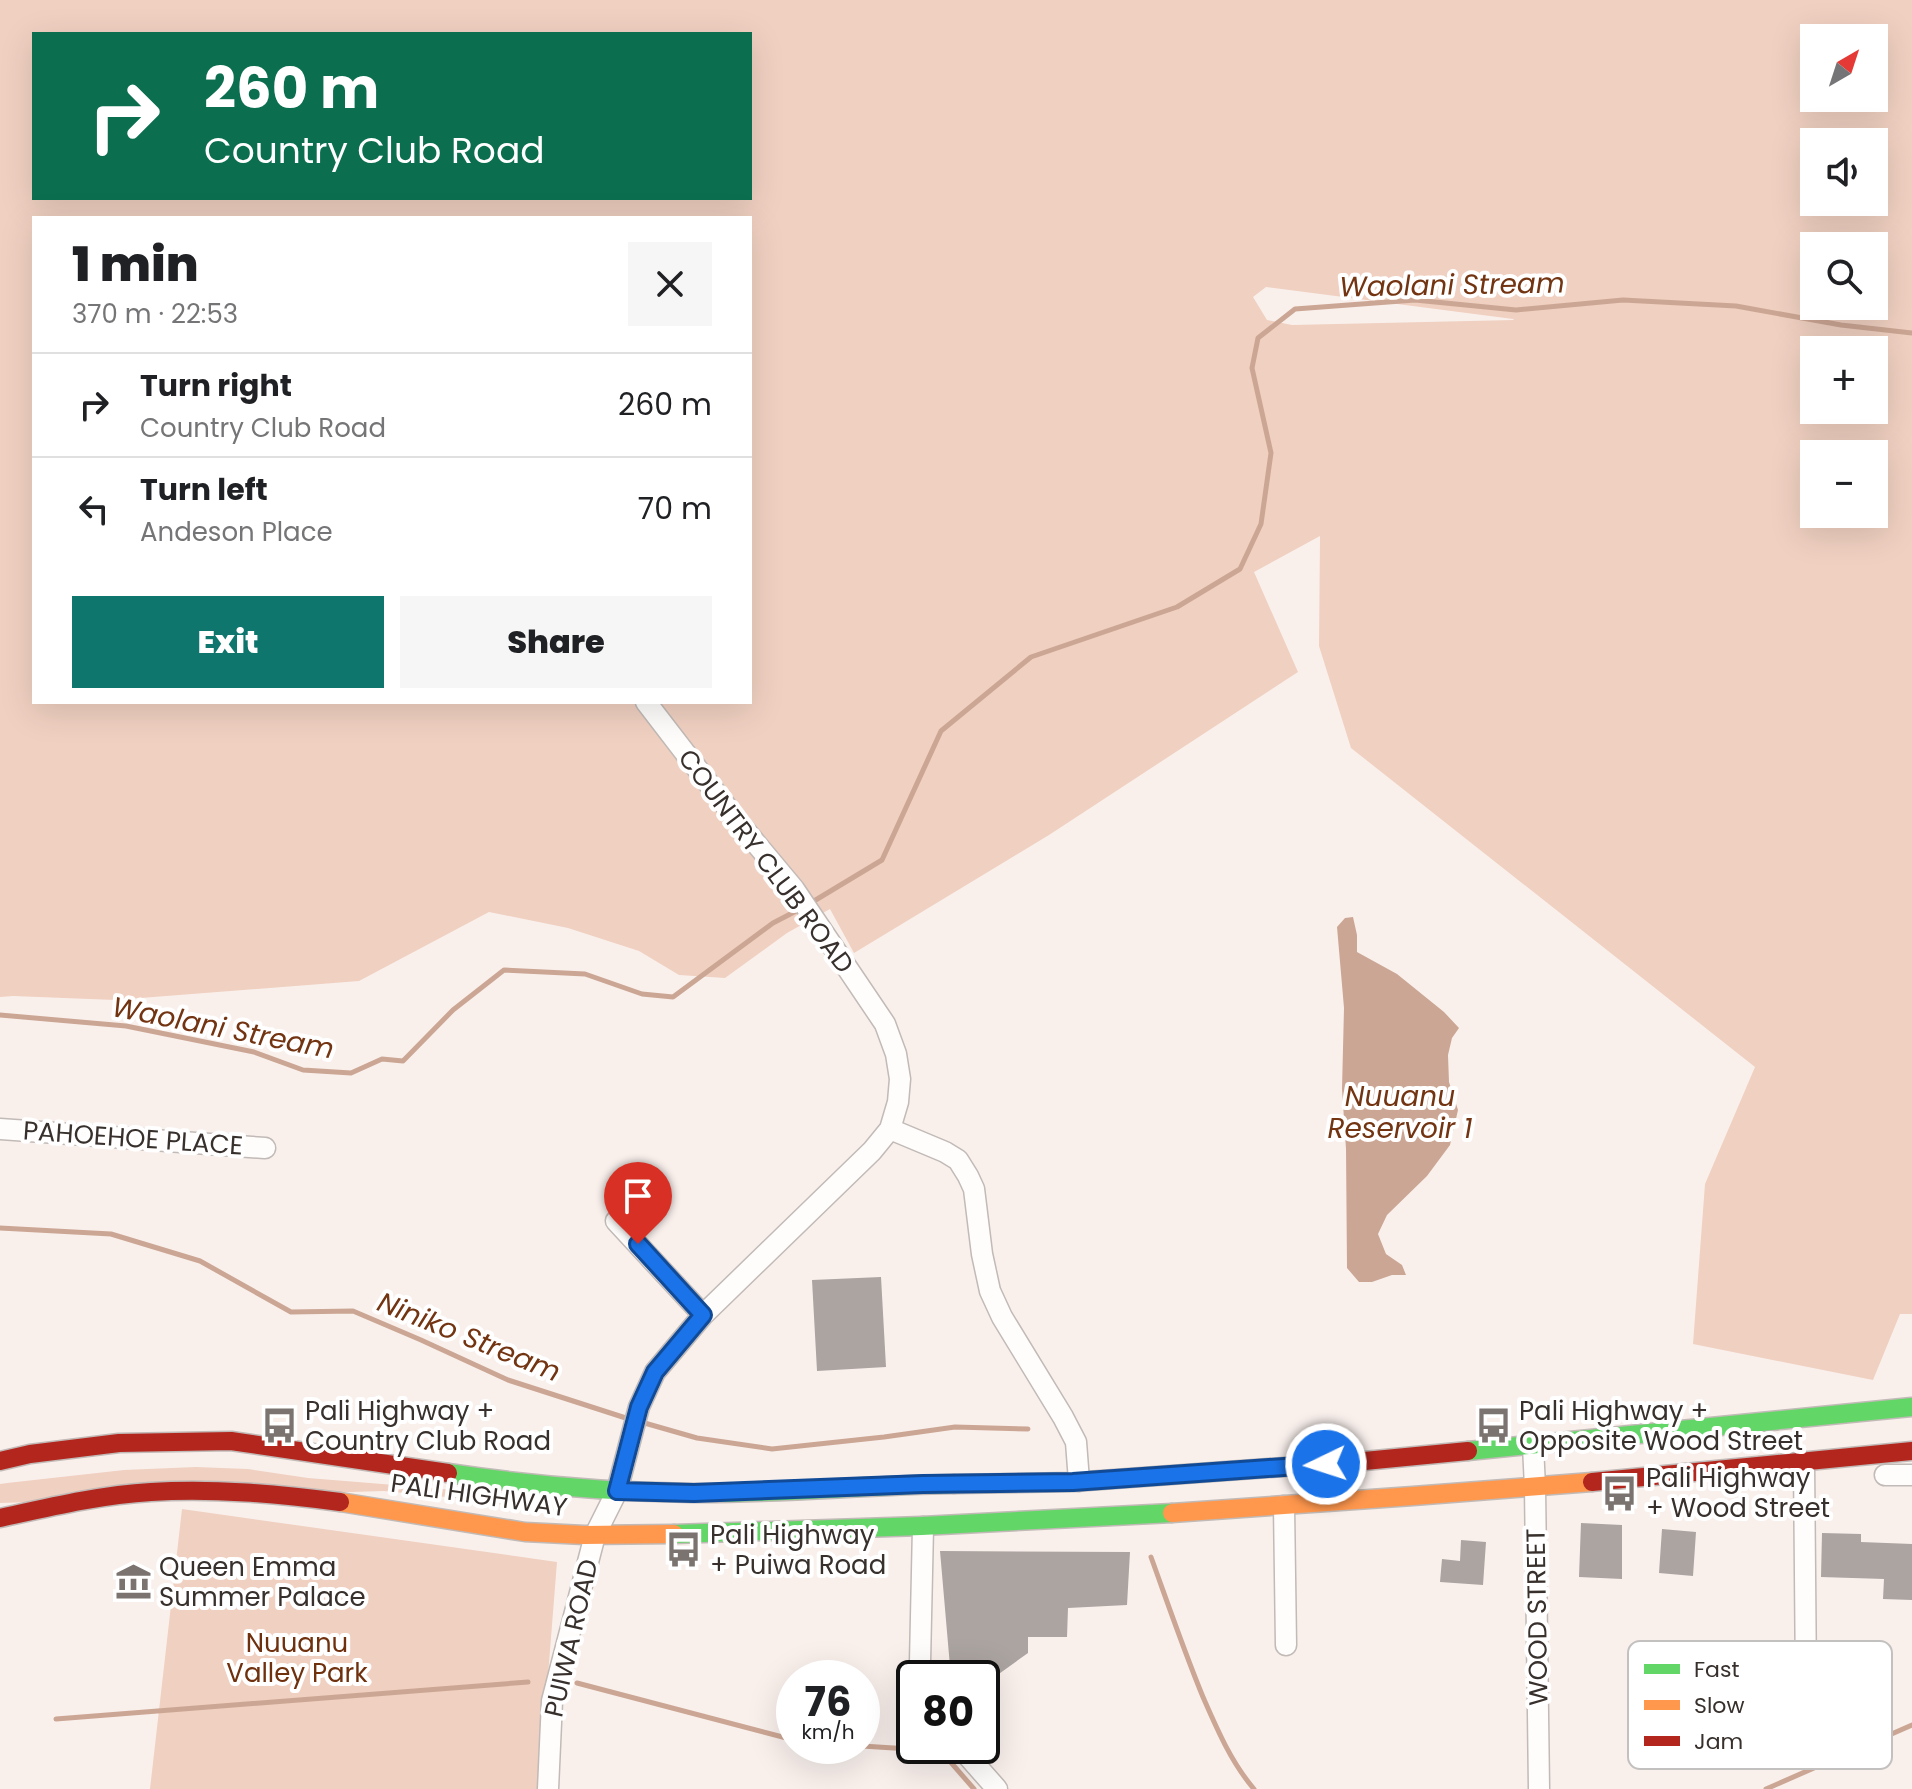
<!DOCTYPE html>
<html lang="en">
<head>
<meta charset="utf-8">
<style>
	:root { --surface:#fff; --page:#f6f6f6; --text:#202124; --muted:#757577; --line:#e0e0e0; --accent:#0f766e }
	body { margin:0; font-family:Poppins,sans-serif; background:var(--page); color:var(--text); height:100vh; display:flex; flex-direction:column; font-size:30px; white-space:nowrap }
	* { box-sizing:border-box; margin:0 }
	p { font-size:26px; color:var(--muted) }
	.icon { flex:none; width:44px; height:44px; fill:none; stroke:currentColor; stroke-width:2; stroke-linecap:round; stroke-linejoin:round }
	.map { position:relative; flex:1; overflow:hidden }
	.sheet { position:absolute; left:32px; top:216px; width:720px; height:488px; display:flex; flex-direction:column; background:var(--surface); border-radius:0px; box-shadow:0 8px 32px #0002 }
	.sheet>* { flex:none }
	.hud { position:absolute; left:32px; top:32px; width:720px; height:168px; border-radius:0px; box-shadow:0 8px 32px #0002; background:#0b6e4f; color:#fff; overflow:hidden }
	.needle { width:52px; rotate:39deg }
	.tools { position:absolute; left:1800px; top:24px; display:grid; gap:16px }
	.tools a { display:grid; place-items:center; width:88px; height:88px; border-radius:0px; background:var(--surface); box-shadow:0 8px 32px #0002; font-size:40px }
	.speed { position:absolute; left:776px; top:1660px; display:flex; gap:16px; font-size:40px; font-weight:700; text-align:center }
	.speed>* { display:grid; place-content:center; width:104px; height:104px; border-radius:50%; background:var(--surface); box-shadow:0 8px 32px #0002; line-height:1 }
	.speed small { font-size:20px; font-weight:400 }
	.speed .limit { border:4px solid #111; border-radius:12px; background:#fff; color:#111 }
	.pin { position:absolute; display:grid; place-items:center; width:68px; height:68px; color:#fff; margin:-82px -34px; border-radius:50% 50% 50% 0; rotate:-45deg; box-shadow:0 0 8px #0007 }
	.pin .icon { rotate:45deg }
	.me { position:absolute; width:88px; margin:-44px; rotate:266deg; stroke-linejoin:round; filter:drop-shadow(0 0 6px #0008) }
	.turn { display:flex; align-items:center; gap:28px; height:168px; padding:0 40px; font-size:36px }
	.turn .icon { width:104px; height:104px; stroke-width:2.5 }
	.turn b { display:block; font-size:56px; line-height:68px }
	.round { display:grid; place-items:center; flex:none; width:84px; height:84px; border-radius:0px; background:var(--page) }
	.head { display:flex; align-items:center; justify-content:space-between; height:136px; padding:0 40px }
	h1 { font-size:48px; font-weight:800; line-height:60px }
	.action { display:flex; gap:16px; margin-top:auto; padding:16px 40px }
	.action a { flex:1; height:92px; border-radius:0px; background:var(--accent); color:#fff; font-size:32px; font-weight:800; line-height:92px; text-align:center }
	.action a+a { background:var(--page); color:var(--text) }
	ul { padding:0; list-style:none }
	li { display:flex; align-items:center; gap:24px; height:104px; padding:0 40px; border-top:2px solid var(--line) }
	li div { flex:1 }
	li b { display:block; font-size:30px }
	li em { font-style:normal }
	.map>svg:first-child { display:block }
	.green { fill:#f0d0c1; fill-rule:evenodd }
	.water { fill:#cca694 }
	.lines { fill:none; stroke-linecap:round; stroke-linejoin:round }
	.stream { stroke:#cca694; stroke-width:5 }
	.building { fill:#aba4a1 }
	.street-casing { stroke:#c1bab6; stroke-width:23 }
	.fast-casing { stroke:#c1bab6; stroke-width:21 }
	.slow-casing { stroke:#c1bab6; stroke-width:21 }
	.jam-casing { stroke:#c1bab6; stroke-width:21 }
	.street { stroke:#fefdfc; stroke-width:20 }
	.fast { stroke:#63d668; stroke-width:18 }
	.slow { stroke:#ff974d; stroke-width:18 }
	.jam { stroke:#b3261e; stroke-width:18 }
	.route-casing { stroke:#114b97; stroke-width:20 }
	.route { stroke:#1a73e8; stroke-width:14 }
	.labels { text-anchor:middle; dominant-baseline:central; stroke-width:8; stroke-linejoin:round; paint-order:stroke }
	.street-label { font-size:26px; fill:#37302c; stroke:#fff }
	.poi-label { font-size:26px; fill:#37302c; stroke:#fff; text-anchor:start }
	.park-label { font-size:26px; fill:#6f300d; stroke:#fff }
	.water-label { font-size:28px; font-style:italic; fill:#733412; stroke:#fff }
	.key { fill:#fff; stroke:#c3c1c0; stroke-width:2 }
	.key-label { font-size:22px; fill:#37302c }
</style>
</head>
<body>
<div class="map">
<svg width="1912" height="1789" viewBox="0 0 1912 1789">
	<rect width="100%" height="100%" fill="#f9f0ec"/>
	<path class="green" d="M0,0H1912V1314H1900L1873,1380L1693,1344L1705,1184L1755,1067L1351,748L1319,646L1320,536L1254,572L1298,672L1049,835L854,953L830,909L787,933L725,978L679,975L639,951L568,928L489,912L359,981L115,1000L13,996L0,997ZM34,34H750V198H34ZM1814,38H1874V98H1814ZM1814,142H1874V202H1814ZM34,218H750V702H34ZM1814,246H1874V306H1814ZM1266,287L1513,319L1514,320L1292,325L1267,320L1253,297ZM1814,350H1874V410H1814ZM1814,454H1874V514H1814Z
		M196,1467L248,1469L308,1478L444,1489L543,1504L547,1508L545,1511L538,1510L456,1498L384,1491L0,1503V1484L7,1483L124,1470Z
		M182,1509L557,1562L539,1789H150Z"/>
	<path class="water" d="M1353,917L1357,935V952L1397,974L1444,1012L1459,1028L1452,1038L1448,1055L1449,1082L1458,1110L1450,1145L1427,1176L1387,1215L1378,1234L1386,1254L1402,1265L1406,1275H1392L1372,1282H1359L1347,1268L1346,1149L1342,1089L1344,1008L1337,927L1345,918Z"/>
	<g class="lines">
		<path class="stream" d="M809,904L882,860L941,731L1031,657L1177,607L1240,569L1261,524L1271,453L1252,368L1258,338L1295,309L1415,300L1516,310L1623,300L1736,306L1841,325L1912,333
			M0,1015L126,1026L254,1052L303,1070L351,1073L382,1059L403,1061L453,1010L504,970L585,974L642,994L673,997L773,923L800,909
			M0,1228L111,1234L200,1261L291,1312L353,1311L421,1340L508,1380L632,1420
			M641,1422L697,1438L772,1449L884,1437L955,1427L1028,1429
			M1151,1557C1168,1604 1184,1651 1203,1697C1217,1729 1231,1762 1254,1789
			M577,1683L794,1740
			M56,1719L528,1682
			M862,1746L941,1751L974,1789
			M1766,1789L1912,1725"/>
	</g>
	<path class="building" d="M881,1277L886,1367L817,1371L812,1280Z
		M1581,1523L1622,1525V1579L1579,1577Z
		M1662,1529L1696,1532L1693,1576L1659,1573Z
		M1822,1533L1861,1534V1542L1912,1544V1600L1883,1599L1884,1579L1821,1577Z
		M1461,1540L1486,1542L1483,1585L1440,1582L1442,1559L1460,1561Z
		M940,1551L1130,1552L1127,1605L1068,1608L1067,1637H1028V1653L982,1686V1678H951Z"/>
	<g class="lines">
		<defs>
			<path id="street" d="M0,1129L265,1148
				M890,1129L945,1152L958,1160L968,1176L974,1189L982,1254L990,1291L1002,1317L1063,1417L1076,1442L1079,1481
				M616,1221L703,1315
				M1533,1446L1535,1487L1539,1789
				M1804,1462L1806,1684
				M1885,1475H1912
				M1284,1506L1286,1645
				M923,1678L920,1662L923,1527
				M959,1746L997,1789
				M548,1789L552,1701L595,1535L617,1491L639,1407L655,1372L703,1315L872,1151L890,1129L898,1102L900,1079L896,1054L885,1024L794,889L739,823L646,702"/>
			<path id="fast" d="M1468,1451L1912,1407
				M448,1473C529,1485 610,1492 692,1493C779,1494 867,1485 954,1484
				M674,1534L922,1526L1172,1513"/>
			<path id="slow" d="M340,1502L525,1532L584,1535L674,1534
				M1172,1513L1413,1496L1592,1482"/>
			<path id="jam" d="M0,1461L30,1454L119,1443L231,1441L448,1473
				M1592,1482L1912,1451
				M954,1484L1073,1482L1354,1462L1468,1451
				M0,1518C50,1507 100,1495 151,1492C214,1488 277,1494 340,1502"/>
		</defs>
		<use href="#street" class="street-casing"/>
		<use href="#fast" class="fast-casing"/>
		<use href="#slow" class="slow-casing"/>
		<use href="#jam" class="jam-casing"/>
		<use href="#street" class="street"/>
		<use href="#fast" class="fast"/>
		<use href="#slow" class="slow"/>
		<use href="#jam" class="jam"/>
	</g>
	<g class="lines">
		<defs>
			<path id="route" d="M638,1244L703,1315L655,1372L639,1407L617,1491L694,1493L923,1484L1073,1482L1326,1464"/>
		</defs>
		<use href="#route" class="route-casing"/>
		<use href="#route" class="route"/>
	</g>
	<defs>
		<symbol id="bus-bare" viewBox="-9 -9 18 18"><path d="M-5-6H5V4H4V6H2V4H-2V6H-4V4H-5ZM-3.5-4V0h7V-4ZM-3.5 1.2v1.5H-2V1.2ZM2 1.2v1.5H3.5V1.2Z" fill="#7b736f" stroke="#fff" stroke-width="2.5" paint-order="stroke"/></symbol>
		<symbol id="museum-bare" viewBox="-9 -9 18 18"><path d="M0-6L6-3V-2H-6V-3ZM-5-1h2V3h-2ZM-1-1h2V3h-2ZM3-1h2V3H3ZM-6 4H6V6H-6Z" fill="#7b736f" stroke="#fff" stroke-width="2.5" paint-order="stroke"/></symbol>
	</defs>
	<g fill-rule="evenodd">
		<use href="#bus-bare" x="254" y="1400" width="51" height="51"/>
		<use href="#bus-bare" x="1468" y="1400" width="51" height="51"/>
		<use href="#bus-bare" x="1594" y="1468" width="51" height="51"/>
		<use href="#bus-bare" x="658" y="1524" width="51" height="51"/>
		<use href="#museum-bare" x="108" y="1556" width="51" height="51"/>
	</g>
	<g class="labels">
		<g class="street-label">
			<text transform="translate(766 861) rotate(53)">COUNTRY CLUB ROAD</text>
			<text transform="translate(133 1138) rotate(4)">PAHOEHOE PLACE</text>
			<text transform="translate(479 1495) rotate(8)">PALI HIGHWAY</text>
			<text transform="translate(1537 1617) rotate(-91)">WOOD STREET</text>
			<text transform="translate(571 1638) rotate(-77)">PUIWA ROAD</text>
		</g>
		<g class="poi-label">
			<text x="305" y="1411">Pali Highway +<tspan x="305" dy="30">Country Club Road</tspan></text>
			<text x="1519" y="1411">Pali Highway +<tspan x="1519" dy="30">Opposite Wood Street</tspan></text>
			<text x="1646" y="1478">Pali Highway<tspan x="1646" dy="30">+ Wood Street</tspan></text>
			<text x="710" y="1535">Pali Highway<tspan x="710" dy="30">+ Puiwa Road</tspan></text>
			<text x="159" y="1567">Queen Emma<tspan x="159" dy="30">Summer Palace</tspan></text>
		</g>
		<g class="park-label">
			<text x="297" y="1643">Nuuanu<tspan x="297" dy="30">Valley Park</tspan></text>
		</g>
		<g class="water-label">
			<text transform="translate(1452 285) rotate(-1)">Waolani Stream</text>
			<text transform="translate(223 1028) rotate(11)">Waolani Stream</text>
			<text x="1400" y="1096">Nuuanu<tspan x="1400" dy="32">Reservoir 1</tspan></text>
			<text transform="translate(469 1337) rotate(22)">Niniko Stream</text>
		</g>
	</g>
	<rect x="1628" y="1641" width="264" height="128" rx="12" class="key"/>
	<rect x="1644" y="1664" width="36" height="10" fill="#63d668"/>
	<rect x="1644" y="1700" width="36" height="10" fill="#ff974d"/>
	<rect x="1644" y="1736" width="36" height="10" fill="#b3261e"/>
	<g class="key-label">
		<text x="1694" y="1677">Fast</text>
		<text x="1694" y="1713">Slow</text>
		<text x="1694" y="1749">Jam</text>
	</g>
</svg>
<div class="tools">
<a><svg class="needle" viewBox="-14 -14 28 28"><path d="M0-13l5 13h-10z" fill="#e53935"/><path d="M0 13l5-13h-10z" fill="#757577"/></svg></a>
<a><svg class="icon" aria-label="sound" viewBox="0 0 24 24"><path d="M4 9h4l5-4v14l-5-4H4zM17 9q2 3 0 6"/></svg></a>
<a><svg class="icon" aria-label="search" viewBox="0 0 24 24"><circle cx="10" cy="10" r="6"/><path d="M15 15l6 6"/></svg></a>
<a>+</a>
<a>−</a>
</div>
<div class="speed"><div>76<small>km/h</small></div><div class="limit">80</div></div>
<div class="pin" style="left:638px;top:1244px;background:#d93025"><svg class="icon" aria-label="arrive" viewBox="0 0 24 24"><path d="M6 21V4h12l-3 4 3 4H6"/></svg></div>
<svg class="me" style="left:1326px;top:1464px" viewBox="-20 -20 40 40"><circle r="17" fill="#1a73e8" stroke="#fff" stroke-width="3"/><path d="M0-11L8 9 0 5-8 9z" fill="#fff"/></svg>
<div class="hud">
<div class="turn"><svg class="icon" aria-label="right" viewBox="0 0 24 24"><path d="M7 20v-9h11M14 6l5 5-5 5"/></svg><div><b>260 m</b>Country Club Road</div></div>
</div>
<section class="sheet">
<div class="head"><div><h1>1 min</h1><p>370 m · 22:53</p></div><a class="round"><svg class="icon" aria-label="close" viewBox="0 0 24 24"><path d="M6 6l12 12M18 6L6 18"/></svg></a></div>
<ul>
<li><svg class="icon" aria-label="right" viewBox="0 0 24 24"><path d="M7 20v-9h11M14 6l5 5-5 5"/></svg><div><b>Turn right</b><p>Country Club Road</p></div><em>260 m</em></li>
<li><svg class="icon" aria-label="left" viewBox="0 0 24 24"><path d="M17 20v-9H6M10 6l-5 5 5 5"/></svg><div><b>Turn left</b><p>Andeson Place</p></div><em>70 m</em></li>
</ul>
<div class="action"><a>Exit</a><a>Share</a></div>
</section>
</div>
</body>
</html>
